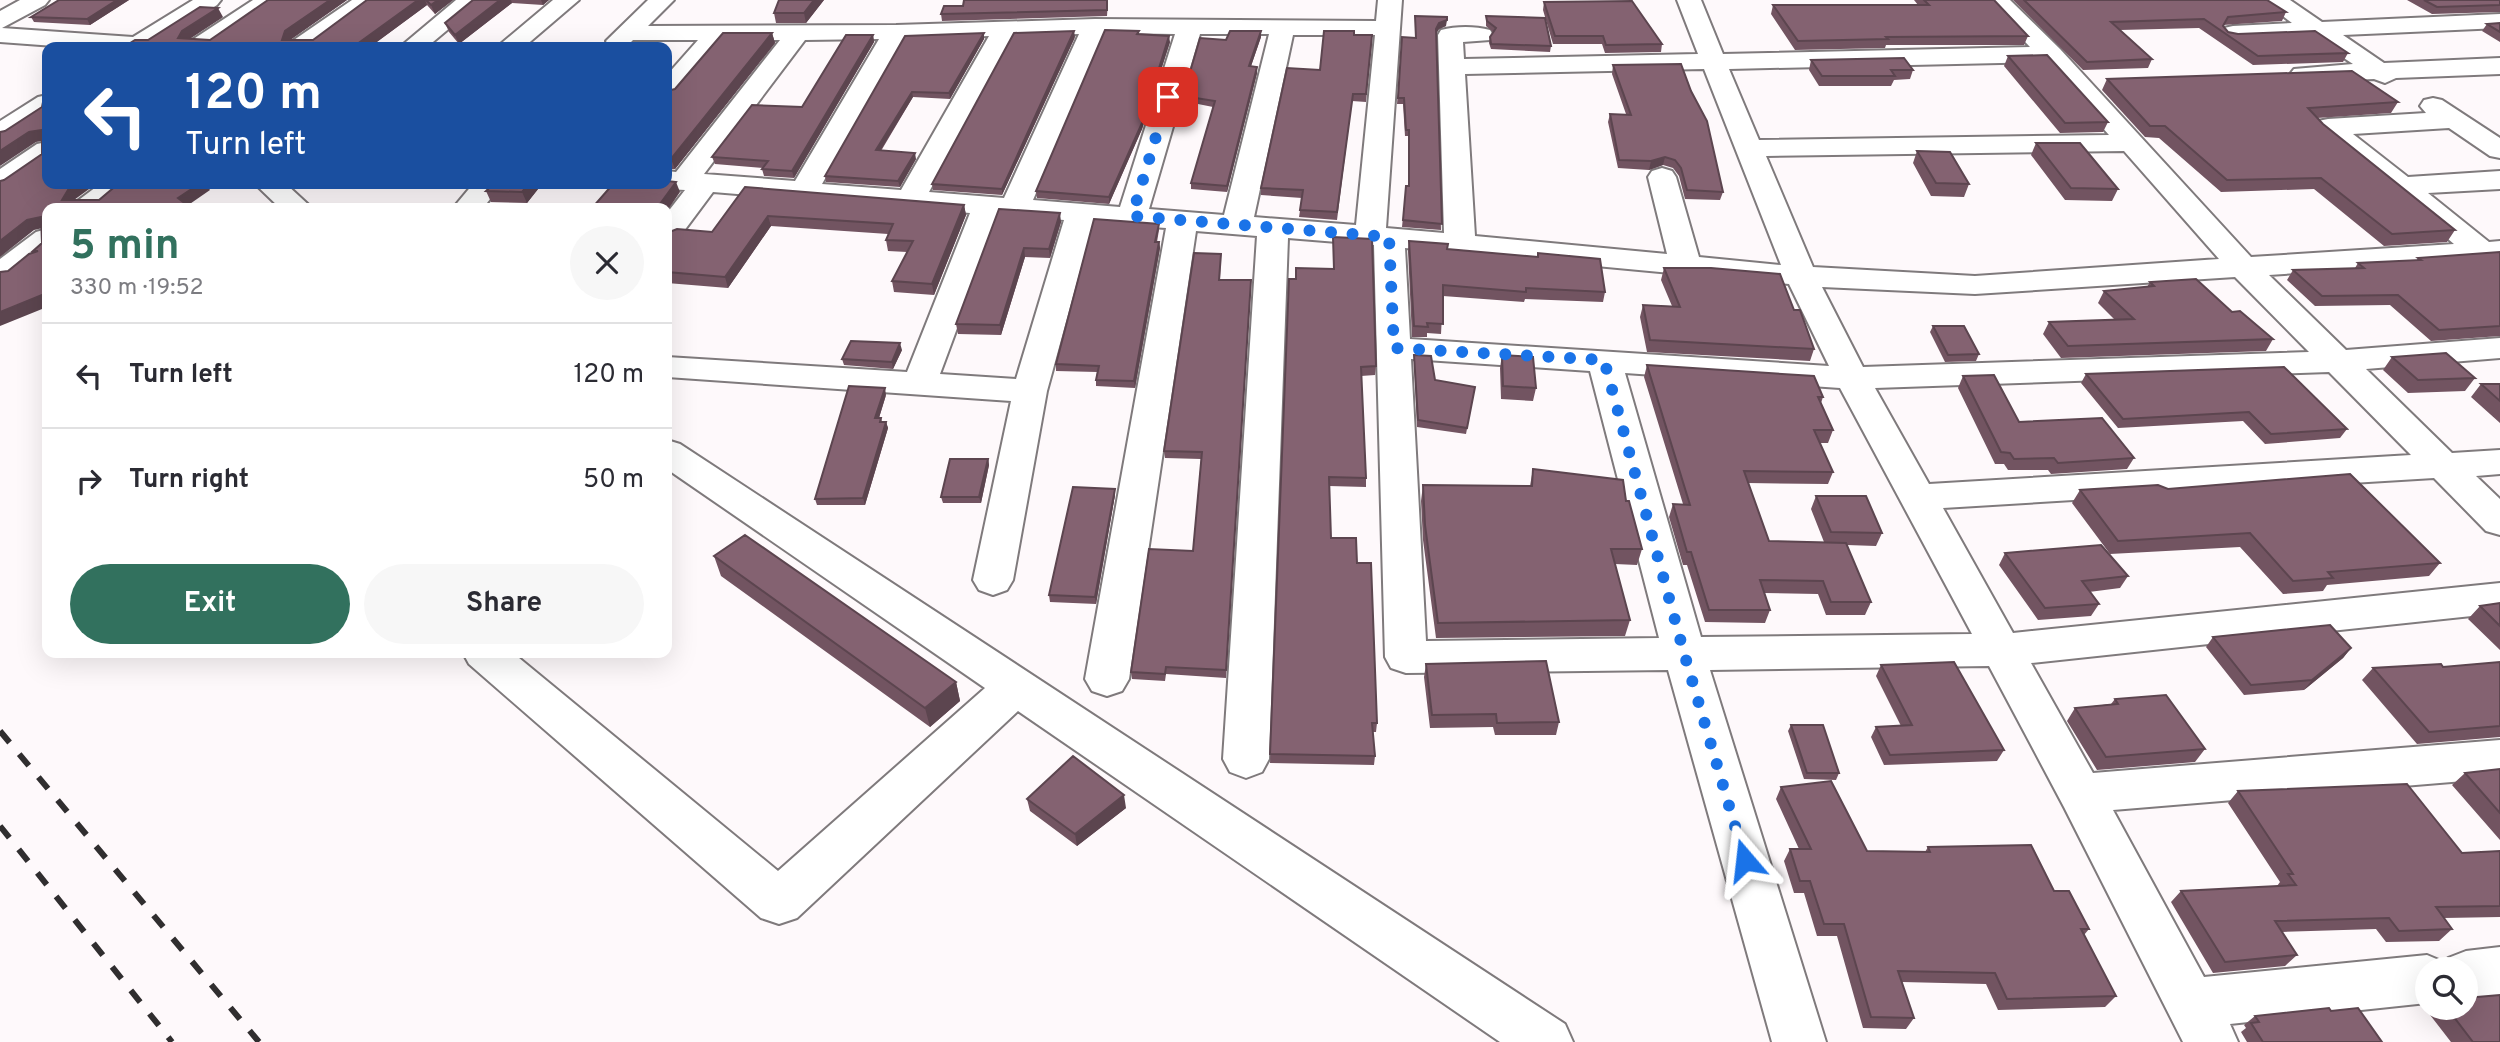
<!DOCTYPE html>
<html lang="en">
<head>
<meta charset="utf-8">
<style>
	:root { --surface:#fff; --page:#f7f7f7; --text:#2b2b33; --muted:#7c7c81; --line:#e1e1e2; --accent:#32715e }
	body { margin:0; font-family:Overpass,sans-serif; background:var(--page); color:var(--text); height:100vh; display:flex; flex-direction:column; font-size:26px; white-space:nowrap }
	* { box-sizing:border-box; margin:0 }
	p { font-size:23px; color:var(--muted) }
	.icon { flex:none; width:38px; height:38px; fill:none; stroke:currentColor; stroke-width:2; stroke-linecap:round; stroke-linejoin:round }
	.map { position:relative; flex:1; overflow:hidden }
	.details { position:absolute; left:42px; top:203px; width:630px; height:455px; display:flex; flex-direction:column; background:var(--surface); border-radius:14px; box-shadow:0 7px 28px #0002 }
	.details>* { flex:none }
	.top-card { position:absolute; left:42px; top:42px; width:630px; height:147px; border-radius:14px; box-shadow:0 7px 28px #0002; background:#1a4fa0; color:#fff; overflow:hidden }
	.buttons { position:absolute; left:2415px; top:957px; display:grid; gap:14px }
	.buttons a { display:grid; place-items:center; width:63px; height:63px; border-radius:50%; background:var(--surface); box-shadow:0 7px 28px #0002; font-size:35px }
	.pin { position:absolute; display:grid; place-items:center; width:60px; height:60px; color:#fff; margin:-30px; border-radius:14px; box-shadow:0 4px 10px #0006 }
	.me { position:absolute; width:77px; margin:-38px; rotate:343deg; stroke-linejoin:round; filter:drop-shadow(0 0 5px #0008) }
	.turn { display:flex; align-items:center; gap:24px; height:147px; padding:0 28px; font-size:32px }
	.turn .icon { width:91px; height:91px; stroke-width:2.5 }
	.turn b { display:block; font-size:49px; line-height:60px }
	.round { display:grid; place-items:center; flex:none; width:74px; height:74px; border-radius:37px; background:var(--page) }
	.head { display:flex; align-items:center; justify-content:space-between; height:119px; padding:0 28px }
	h1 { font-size:42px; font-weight:700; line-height:52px; color:var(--accent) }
	.cta { display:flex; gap:14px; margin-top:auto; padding:14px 28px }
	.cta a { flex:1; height:80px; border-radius:42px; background:var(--accent); color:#fff; font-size:28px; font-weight:700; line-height:80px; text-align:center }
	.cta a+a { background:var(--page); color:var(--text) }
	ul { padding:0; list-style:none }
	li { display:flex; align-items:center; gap:21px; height:105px; padding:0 28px; border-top:2px solid var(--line) }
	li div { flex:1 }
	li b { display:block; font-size:26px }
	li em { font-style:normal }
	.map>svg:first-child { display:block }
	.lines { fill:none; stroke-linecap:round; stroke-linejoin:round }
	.minor-casing { stroke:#7f7a7c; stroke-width:4 }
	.minor { fill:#fff; fill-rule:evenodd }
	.rail { stroke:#302e2f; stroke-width:6; stroke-dasharray:15 15; stroke-linecap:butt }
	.wall { fill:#725461 }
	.shaded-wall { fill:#5c454f }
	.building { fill:#846271; stroke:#5c454f; stroke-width:2 }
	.route { stroke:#1a73e8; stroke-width:12; stroke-dasharray:0 21.6 }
</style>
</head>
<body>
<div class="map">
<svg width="2500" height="1042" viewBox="0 0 2500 1042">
	<rect width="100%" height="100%" fill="#fef9fb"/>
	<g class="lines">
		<defs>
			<path id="minor" d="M20,0H49L45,5L2,28L133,37L193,0H221L217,5L152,47H68L0,42V11Z
				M253,0H281L214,47H186L189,42Z
				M352,0H379L316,47H288L291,42Z
				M456,0H483L427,47H400Z
				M553,0H579L524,47H497Z
				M648,0H674L648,26L896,25L1095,19L1376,21L1378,0H1402L1386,228L1444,233L1438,35L1441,30C1456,26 1475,26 1490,30L1493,35L1490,40L1463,42L1464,59L1698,54L1677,0H1701L1723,54L2030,47L1985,0H2010L2060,49L2251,257L2454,244L2314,127L2318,121L2328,119L2426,113L2420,106L2424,100L2433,98L2442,100L2500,138V158L2490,156L2449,128L2353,134L2408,177L2500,171V189L2428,193L2489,242L2500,241V259L2269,275L2346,350L2500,338V358L2366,369L2452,453L2500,450V474L2476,476L2500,499V535L2486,531L2434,478L1943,508L2013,633L2500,583V613L2031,663L2093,773L2500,740V778L2113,810L2204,977L2427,955L2446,963L2448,958L2466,951L2500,947V995L2466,999V970H2427V1003L2230,1024L2238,1042H2183L2064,807L1989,666L1710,670L1826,1042H1772L1668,670L1406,673L1391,668L1385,657L1374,245L1288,238L1269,759L1262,772L1246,778L1230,772L1223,759L1257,236L1196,231L1129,679L1122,691L1107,696L1092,691L1085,679L1166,228L1093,223L1047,391L1013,580L1007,590L993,595L979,590L973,580L1011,401L667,377V357L907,372L970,213L713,192L678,239L667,242V213L685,190L667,189L655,184H667V171L676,172L780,40H724L676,97L667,99V75L698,40H633L627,46H609L606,41ZM1104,33L1175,34L1120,207L1033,200ZM1079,34L1004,198L929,192L1013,36ZM1200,34H1269L1224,215L1149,209ZM1293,35H1375L1356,225L1254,217ZM989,36L901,190L822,184L904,39ZM879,39L795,181L704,174L805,40ZM2044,62L2109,135L1759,140L1729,69ZM1704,69L1781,265L1699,257L1676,177L1672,171L1662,168L1652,171L1648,177L1667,254L1475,236L1465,74ZM2124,151L2219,259L1975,276L1813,267L1766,156ZM999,215L1064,220L1016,379L940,374ZM1405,248L1789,284L1829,366L1410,339ZM2235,277L2309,352L1863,367L1822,287L1975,294ZM1411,359L1590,371L1659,638L1426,641ZM2329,372L2411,455L1929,484L1875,388ZM1625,373L1840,388L1972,634L1701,637Z
				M2262,0H2290L2322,22L2500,14V28L2343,35L2384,63L2500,58V74L2396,78L2385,83L2374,79L2303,82L2294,79L2290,74L2294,69L2353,64L2312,37L2233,40L2224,38L2221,33L2224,28L2233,26L2292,23Z
				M47,95V114L10,139L0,141V121L38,97Z
				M47,142V162L10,188L0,191V169L37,144Z
				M100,184H132L104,208H71L76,202Z
				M255,184H286L312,208H280Z
				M473,184H502L483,208H453Z
				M47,229V253L14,279L0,281V259L36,232Z
				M667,440L680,444L1565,1024L1573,1042H1500L1018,711L797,918L779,924L761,918L469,664L463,653H513L778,871L985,688L667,469Z"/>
		</defs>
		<use href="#minor" class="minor-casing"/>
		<use href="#minor" class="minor"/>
		<path class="rail" d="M0,731L259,1042
			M0,826L172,1042"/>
	</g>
	<path class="wall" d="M59,0H129L90,25L34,22L31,17Z
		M268,0H347L290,40H313L367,0H453L435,14L427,5L370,47H124L223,17L189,39L210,40Z
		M473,0H549L543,5L512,3L459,44L449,32L445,23Z
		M779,0H824L806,23H776L774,13Z
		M1108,0L1107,16L942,21L941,14L963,6Z
		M1914,0H1994L2028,36L2024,45H1886L1885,48L1795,50L1771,14L1773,5H1918Z
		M2013,0H2267L2286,12L2282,21L2223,25L2228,32L2348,53L2343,62L2253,65L2199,28L2120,30L2152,59L2148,68L2083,70Z
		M2407,0H2500V12L2432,14Z
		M1544,2L1662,44L1661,52L1605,53L1602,44H1553L1543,10Z
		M1415,16L1446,26L1439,29L1436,34L1441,230L1402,227L1406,186H1408L1409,136H1405L1403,104H1397L1402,37L1415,38Z
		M1486,16L1551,46L1550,52L1491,49L1489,43L1490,37L1493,32L1486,26Z
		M2500,23V42L2482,31L2487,24Z
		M1139,31V34L1170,42L1142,129L1109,204L1037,198L1036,191Z
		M1261,31V37L1251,66L1257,67V73L1227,192L1191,189V183L1213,107L1183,101V96Z
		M772,33L775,43L675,169H667V91L675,89Z
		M873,35L874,42L794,178L764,176L762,169L763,168L715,164L712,157L802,107Z
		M905,36L984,39L950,99L913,97L881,151L916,159L900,187L826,182L825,176Z
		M1075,37L1002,195L933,190L932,184Z
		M1372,42L1366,102L1352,101L1337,220L1299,217L1302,198L1261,195V188L1320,70Z
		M2008,56L2108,122L2103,132L2060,133L2004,66Z
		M1811,60L1913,70L1910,79L1894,80L1891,86H1819L1809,70Z
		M1613,65L1723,192L1720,200L1685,199L1679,176L1673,168L1663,165L1649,170L1618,168L1608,122L1610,114H1626L1612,74Z
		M2107,79L2398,102L2391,113L2317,118L2323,124L2455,230L2447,242L2384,246L2314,189L2221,192L2159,138L2145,137L2102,90Z
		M2036,143L2118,189L2112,201L2065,200L2031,155Z
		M1917,151L1969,184L1964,197L1931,196L1913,163Z
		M542,184L527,203L491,202L486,191Z
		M745,187L964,205L966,215L934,295L894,292L892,281L907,252L888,251L886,240L888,234L771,226L728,288L667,283V233L712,232Z
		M999,209L1061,222L1050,258L1025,257L1001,335L958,334L956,324Z
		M1159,224V230L1157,242H1159L1160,248L1135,388L1096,386V380L1097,372L1056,371V364Z
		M1333,237L1376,366L1375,375L1361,376L1366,478V487L1329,486L1331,538L1357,563L1377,723L1376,732H1373L1375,756L1374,765L1270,763L1289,279H1296L1333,269Z
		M1409,241L1448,249L1537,257L1538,253L1605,292L1603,302L1525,299L1524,302L1443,296L1441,334L1427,333V337H1412L1408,251Z
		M2500,252V336L2431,341L2390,305L2315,306L2287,280L2293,270L2355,268L2358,263L2416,261L2418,258Z
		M1221,254L1220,280L1251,287L1226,678L1166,674L1165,681L1132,679L1131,672L1193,551L1201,459L1165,458L1164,451Z
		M1664,268L1794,310L1814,349L1810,361L1647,352L1640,317L1643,305L1672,306L1661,280Z
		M2150,282L2232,312L2273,339L2266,351L2061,358L2043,334L2049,322L2115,320L2098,303L2104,291L2147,287Z
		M1933,326L1979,354L1976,361L1945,362L1930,332Z
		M902,350L893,369L844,365L842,359Z
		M1414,355L1435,380L1475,387L1466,434L1417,427L1414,362Z
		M1502,355L1536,388L1533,401L1501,399L1500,368Z
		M2392,357L2475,378L2465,391L2408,393L2383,370Z
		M1647,365L1823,397L1821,403L1833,430L1828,443H1820L1833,472L1828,484L1748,483L1769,541L1824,542L1811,509L1816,496L1882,533L1876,546L1847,545L1871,602L1865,615H1826L1818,594L1764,593L1770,610L1765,623L1705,622L1687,565H1683L1669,517L1673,504H1683L1644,377Z
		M2086,374L2347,429L2340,438L2265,444L2243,421L2118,428L2081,383Z
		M1963,376L2019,422L2134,458L2127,469L2051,474L2048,470H2008L2004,464H1995L1958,388Z
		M2481,384H2500V423L2471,397Z
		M886,395L879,418H881L882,422H886L888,428L865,505H817L815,499Z
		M988,459L989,465L981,503H943L941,497Z
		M1533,469L1626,501L1642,549L1637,565L1615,564L1630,620L1625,636L1436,638L1423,540L1421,501L1423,485L1530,486Z
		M2168,489L2440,563L2429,576L2327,585L2323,591L2283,594L2240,547L2110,554L2072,503L2080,490Z
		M1115,495L1096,604L1050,602L1049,595Z
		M2005,553L2128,576L2120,588L2089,592L2099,604L2091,616L2038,620L1999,565Z
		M714,556L956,682L960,701L930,727L721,576Z
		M2500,603V650L2468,619L2480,606Z
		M2213,637L2351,648L2343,658L2304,690L2244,695L2206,647Z
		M2500,662V737L2417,744L2362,680L2373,668L2443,667Z
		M1426,664L1559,722L1556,735H1495L1493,727L1430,728L1424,677Z
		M1881,665L2004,750L1997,761L1884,765L1871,737L1876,727L1901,726L1876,676Z
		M2115,699L2205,749L2195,762L2097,770L2067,721L2075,708L2111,704Z
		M1791,725L1839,773L1836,780L1804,779L1788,731Z
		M2500,769V840L2452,785L2465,773Z
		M1781,787L1867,851L1925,852L1928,847L2054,891L2089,929L2084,935L2116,996L2105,1007L1998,1010L1986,984L1902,982L1914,1018L1906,1029L1863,1028L1837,936H1817L1804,893H1794L1784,861L1790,849H1799L1776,799Z
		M2238,791L2462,853L2500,851V917L2444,918L2452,929L2439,941L2386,942L2376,929L2282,932L2297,955L2285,966L2213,973L2171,902L2181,891L2277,886L2280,882L2228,803Z
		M1027,799L1126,808L1077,846L1030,811Z
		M2431,1008H2466L2500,1042H2451L2427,1011Z
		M2331,1011L2382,1042H2247L2241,1032L2246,1028L2244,1025L2255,1016Z"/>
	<path class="shaded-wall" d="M117,0H129L90,25L87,19Z
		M330,0H347L290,40H282L285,31Z
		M418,0H425L427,5L370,47H353Z
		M438,0H453L435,14L431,5Z
		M500,0H511L512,3L459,44L455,35Z
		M541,0H549L543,5Z
		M814,0H824L806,23L804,13Z
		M218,8L223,17L188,40L178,38L182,31Z
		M1447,20L1446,26L1439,29L1435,35L1436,29L1439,23Z
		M1074,31L1075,37L1002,195V189Z
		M1261,31V37L1249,72V66Z
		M772,33L775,43L675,169L671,159Z
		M984,33V39L950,99L949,93Z
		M873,35L874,42L794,178L792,171Z
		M1169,36L1170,42L1142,129L1109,204V197Z
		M1257,67V73L1227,192V186Z
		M912,92L913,97L877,156L876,150Z
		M42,130L47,140L36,142L0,166V151L29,132Z
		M915,153L916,159L900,187L898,181Z
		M1665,157L1663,165L1649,170L1651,161Z
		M676,182L680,192L667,211V208H657Z
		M76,184H96L74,200H62L68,190Z
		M199,184H206L210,190L184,208L178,198Z
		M529,184H542L527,203L522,192Z
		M964,205L966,215L934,295L932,284Z
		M1060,213L1061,222L1050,258L1049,249Z
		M768,216L771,226L728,288L725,277Z
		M41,217L47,227L34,230L0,257V241L27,220Z
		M1159,242L1160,248L1135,388L1134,381Z
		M1024,248L1025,257L1001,335L1000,325Z
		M47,293V307L0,326V312Z
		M900,343L902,350L893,369L892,362Z
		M885,388L886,395L877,424L875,418Z
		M886,422L888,428L865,505L863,498Z
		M988,459L989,465L981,503L979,497Z
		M1115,489V495L1096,604L1095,597Z
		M2351,648L2343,658L2304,690L2312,680Z
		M956,682L960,701L930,727L925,708Z
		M1124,795L1126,808L1077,846L1075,834Z"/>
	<path class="building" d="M59,0H117L87,19L31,17Z
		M268,0H330L285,31L282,40H313L367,0H418L353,47H124L135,40H148L200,7L218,8L182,31L178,38L210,40Z
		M426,0H438L431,5Z
		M473,0H500L455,35L445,23Z
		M779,0H814L804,13H774Z
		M964,0H1107V10L941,14L944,6H963Z
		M1924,0H1994L2028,36L1886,37L1888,39L1798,41L1773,5H1929Z
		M2024,0H2267L2286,12L2228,17L2223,26L2228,32L2238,34L2315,31L2348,53L2258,56L2204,19L2111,22L2152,59L2087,62Z
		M2424,0H2500V5L2437,7Z
		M1632,1L1662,44L1606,45L1603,36H1555L1544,2Z
		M1415,16L1447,17V20L1439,23L1436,29L1442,224L1403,220L1406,186H1409V130H1406L1404,98H1398L1402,37L1416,38Z
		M1486,16L1545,18L1551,46L1491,44L1490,37L1496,28L1487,21Z
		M2500,23V32L2487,24Z
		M1105,30L1139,31L1137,34L1169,36L1142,123L1109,197L1036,191Z
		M1074,31L1002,189L932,184L1014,33Z
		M1230,31H1261L1249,66L1257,67L1227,186L1191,183L1215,101L1183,96L1200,38L1226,40Z
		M1324,31H1354V35H1372L1366,94H1353L1337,212L1300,210L1303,190L1261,188L1287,68L1320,70Z
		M723,33H772L671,159H667V91L675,89Z
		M984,33L949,93L912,92L876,150L915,153L898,181L825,176L905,36Z
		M846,35H873L792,171L762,169L768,161L712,157L752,105L802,107Z
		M2047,55L2108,122L2065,123L2008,56Z
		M1904,58L1913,70H1891L1895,76H1822L1811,60Z
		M1681,64L1691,91L1707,121L1723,192L1687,190L1681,168L1675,160L1665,157L1651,161L1619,160L1610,114L1631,115L1613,65Z
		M2352,71L2398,102L2308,108L2323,124L2455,230L2392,234L2321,178L2227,180L2165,126H2150L2107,79Z
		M47,99V184H76L68,190L62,200H99L118,184H199L178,198L191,208H47V293L0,312V272L8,271L29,254L38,251H33L42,243L41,217L27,220L0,241V181L4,180L42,154V130L29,132L0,151V132L5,131L42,107L43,102Z
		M2036,143H2080L2118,189L2071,188Z
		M1917,151L1950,152L1969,184L1936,183Z
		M667,181L676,182L657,208H592L613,184H667Z
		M493,184H529L522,192L486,191Z
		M745,187L964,205L932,284L892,281L913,241L886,240L893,224L768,216L725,277L667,272V233L677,229L712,232Z
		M999,209L1060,213L1049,249L1024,248L1000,325L956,324Z
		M1094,219L1159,224L1155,242H1159L1134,381L1096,380L1099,366L1056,364Z
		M1333,237L1372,239L1376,366L1361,367L1366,478L1329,477L1331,538H1356L1357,563H1371L1377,723H1372L1375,756L1270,754L1289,279H1296V268L1334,269Z
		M1409,241L1448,244L1447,249L1538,257V253L1600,259L1605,292L1526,288V292L1443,285V324L1427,323L1428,327L1414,326Z
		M2500,252V326L2439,330L2398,295L2322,296L2293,270L2364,268L2358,263L2421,260L2418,258Z
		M1194,253L1221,254L1219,280H1251L1226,670L1166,667L1165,674L1131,672L1149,549L1193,551L1202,452L1164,451Z
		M1664,268H1711L1780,274L1794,310H1800L1814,349L1650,340L1643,305L1680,307Z
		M2196,279L2232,312L2240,311L2273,339L2068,346L2049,322L2134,319L2104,291L2154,286L2150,282Z
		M1933,326H1964L1979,354L1948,355Z
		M851,341L900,343L892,362L842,359Z
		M2446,353L2475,378L2418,380L2392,357Z
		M1414,355L1431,356L1435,380L1475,387L1467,428L1418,420Z
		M1502,355L1533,357L1536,388L1503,386Z
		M1647,365L1814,376L1823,397H1818L1833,430H1814L1833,472L1744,471L1769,541L1846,543L1871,602H1831L1823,581L1760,580L1770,610H1709L1691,552H1687L1673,504L1690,505Z
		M2284,367L2347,429L2271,434L2249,412L2123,419L2086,374Z
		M1994,375L2019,422L2102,418L2134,458L2058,463L2054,458L2014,459L2010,453L2001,452L1963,376Z
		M2481,384H2500V401Z
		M849,386L885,388L875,418H881L880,422H886L863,498L815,499Z
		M950,459H988L979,497H941Z
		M1533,469L1623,480L1626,501H1629L1642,549H1611L1630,620L1438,623L1425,525L1423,485L1532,486Z
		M2350,474L2440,563L2328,572L2333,578L2293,581L2250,533L2118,541L2080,490L2158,485L2168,489Z
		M1073,487L1115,489L1095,597L1049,595Z
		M1816,496H1866L1882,533L1831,532Z
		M745,535L956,682L925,708L714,556Z
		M2101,545L2128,576L2082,581L2099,604L2045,608L2005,553Z
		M2500,603V626L2480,606Z
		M2330,625L2351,648L2312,680L2251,685L2213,637Z
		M1546,661L1559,722L1497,723L1496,714L1432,715L1426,664Z
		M1954,662L2004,750L1890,755L1876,727L1912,725L1881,665Z
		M2500,662V726L2429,732L2373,668L2441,664L2443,667Z
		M2166,695L2205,749L2106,757L2075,708L2118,704L2115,699Z
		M1791,725H1823L1839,773H1807Z
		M1073,756L1124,795L1075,834L1027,799Z
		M2500,769V813L2465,773Z
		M1831,781L1867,851L1930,852L1928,847L2031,845L2054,891H2069L2089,929H2081L2116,996L2007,999L1995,973L1898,971L1914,1018L1871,1017L1844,924H1824L1810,881H1800L1790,849H1811L1781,787Z
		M2407,784L2462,853L2500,851V906L2436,907L2452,929L2399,931L2389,918L2275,921L2297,955L2225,962L2181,891L2296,885L2288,874H2293L2238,791Z
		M2500,995V1042H2473L2447,1008H2466V998Z
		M2329,1008L2331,1011L2358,1008L2382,1042H2263L2251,1023L2259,1022L2255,1016Z"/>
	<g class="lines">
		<path class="route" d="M1168,97L1132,216L1389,237L1394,348L1604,360L1684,653L1745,860"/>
	</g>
</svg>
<div class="buttons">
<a><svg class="icon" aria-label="search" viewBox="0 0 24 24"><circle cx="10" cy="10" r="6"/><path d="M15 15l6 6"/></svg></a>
</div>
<div class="pin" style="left:1168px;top:97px;background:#d93025"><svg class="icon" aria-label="arrive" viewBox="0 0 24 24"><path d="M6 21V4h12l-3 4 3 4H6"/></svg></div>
<svg class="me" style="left:1745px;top:860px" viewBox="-20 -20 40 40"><path d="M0-17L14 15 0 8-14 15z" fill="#1a73e8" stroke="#fff" stroke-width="4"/></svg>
<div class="top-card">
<div class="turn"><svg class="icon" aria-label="left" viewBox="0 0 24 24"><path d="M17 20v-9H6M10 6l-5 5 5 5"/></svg><div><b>120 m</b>Turn left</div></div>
</div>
<section class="details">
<div class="head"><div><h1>5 min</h1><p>330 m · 19:52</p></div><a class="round"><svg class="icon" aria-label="close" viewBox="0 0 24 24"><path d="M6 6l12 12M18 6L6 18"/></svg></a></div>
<ul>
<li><svg class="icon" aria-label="left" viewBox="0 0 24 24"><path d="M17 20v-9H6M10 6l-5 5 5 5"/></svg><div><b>Turn left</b></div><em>120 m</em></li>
<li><svg class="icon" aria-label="right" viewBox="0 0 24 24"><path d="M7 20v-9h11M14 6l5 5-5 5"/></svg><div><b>Turn right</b></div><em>50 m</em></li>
</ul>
<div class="cta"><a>Exit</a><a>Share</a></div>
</section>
</div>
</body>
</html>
